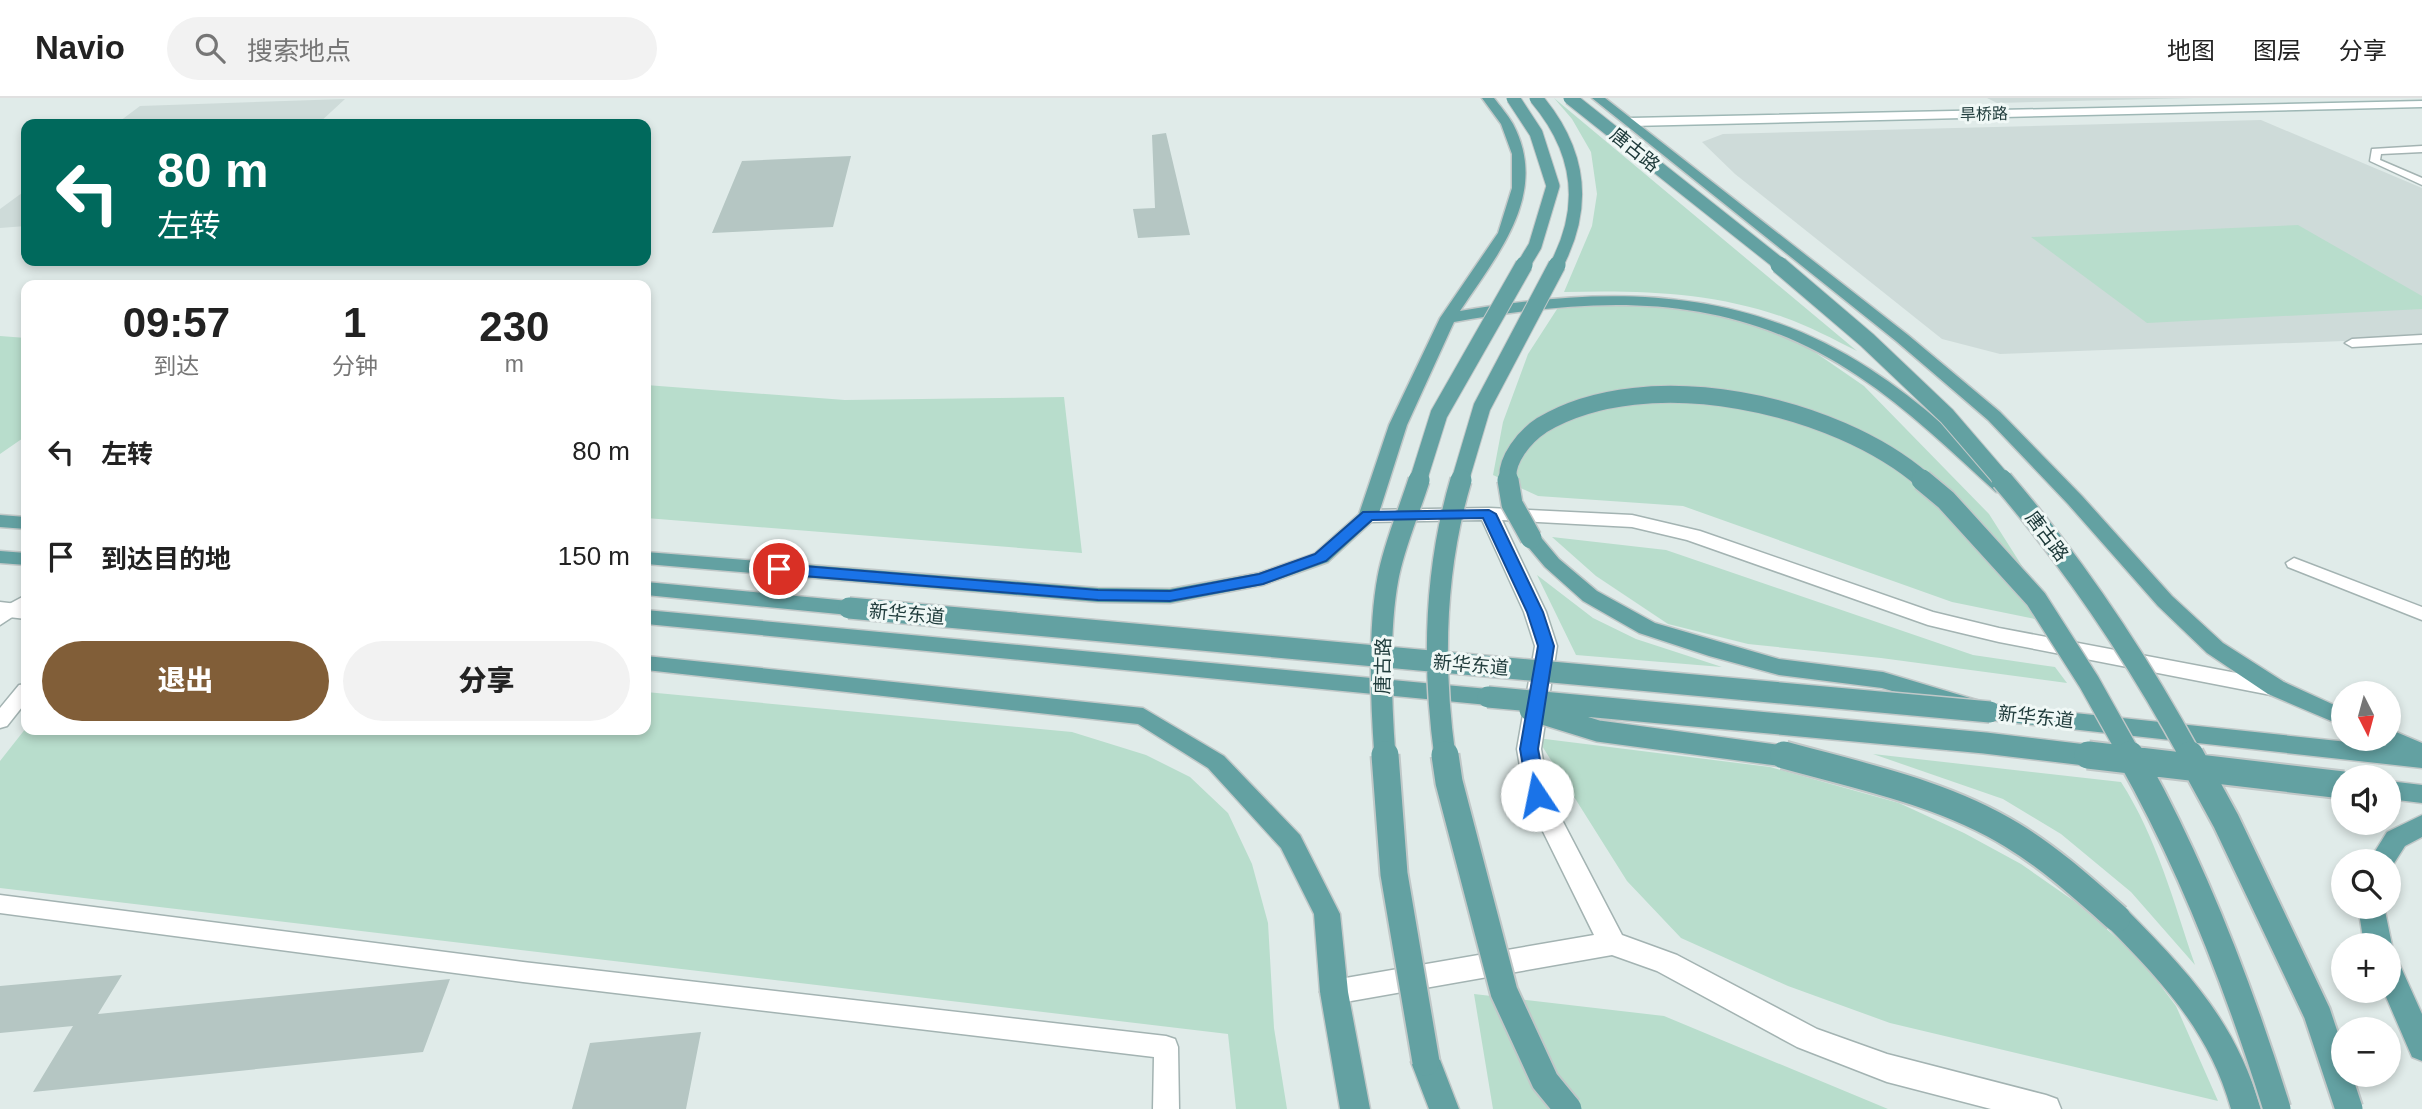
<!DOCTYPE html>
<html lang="zh">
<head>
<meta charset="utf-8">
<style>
	:root { --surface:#fff; --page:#f2f2f2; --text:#222; --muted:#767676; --line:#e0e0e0; --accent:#815e38 }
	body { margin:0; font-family:Arial,"Noto Sans SC",sans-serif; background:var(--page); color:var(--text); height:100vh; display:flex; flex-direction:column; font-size:26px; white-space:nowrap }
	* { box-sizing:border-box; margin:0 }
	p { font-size:23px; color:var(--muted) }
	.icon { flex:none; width:38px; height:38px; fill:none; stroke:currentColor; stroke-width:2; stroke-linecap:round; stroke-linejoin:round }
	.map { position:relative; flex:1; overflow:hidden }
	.details { position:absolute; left:21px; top:182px; width:630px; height:455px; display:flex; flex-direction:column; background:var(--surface); border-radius:14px; box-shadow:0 4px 10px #0003 }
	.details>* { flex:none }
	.top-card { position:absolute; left:21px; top:21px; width:630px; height:147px; border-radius:14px; box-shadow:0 4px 10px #0003; background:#00695c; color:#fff; overflow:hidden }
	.needle { width:46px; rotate:174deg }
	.tools { position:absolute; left:2331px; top:583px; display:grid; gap:14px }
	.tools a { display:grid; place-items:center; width:70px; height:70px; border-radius:50%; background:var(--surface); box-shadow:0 4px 10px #0003; font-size:35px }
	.pin { position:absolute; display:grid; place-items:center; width:60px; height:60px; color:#fff; margin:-30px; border:4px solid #fff; border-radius:50%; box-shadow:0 2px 7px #0007 }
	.me { position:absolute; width:77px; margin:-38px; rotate:349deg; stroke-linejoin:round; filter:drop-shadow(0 0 5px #0008) }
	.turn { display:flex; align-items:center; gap:24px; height:147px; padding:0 21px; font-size:32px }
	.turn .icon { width:91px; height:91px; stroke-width:2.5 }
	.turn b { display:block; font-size:49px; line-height:60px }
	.eta { display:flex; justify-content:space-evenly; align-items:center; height:119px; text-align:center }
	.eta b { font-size:42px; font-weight:800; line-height:49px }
	.button { display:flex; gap:14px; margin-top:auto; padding:14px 21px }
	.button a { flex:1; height:80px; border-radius:42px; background:var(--accent); color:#fff; font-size:28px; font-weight:800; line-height:80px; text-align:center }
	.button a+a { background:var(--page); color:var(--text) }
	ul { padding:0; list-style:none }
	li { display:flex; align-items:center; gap:21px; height:105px; padding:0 21px }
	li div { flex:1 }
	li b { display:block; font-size:26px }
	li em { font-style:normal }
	header { display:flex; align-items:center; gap:42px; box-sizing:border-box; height:98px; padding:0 35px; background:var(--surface); border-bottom:2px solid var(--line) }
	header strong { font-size:33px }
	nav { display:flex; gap:38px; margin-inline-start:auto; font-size:24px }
	.search { width:490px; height:63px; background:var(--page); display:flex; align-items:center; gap:18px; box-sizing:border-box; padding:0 24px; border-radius:38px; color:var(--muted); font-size:26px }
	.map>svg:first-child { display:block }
	.built { fill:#cedbd9 }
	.green { fill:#b8ddcc }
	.building { fill:#b5c6c3 }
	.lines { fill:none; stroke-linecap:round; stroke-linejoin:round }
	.lane-casing { stroke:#a3b3b2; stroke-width:3 }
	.street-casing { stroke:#a3b3b2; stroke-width:3 }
	.secondary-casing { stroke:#9eb7b5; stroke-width:3 }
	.primary-casing { stroke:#c1c8c8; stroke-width:3 }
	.lane { fill:#fff; fill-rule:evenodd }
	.street { fill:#fff; fill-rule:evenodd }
	.secondary { fill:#fff; fill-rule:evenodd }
	.primary { fill:#63a1a2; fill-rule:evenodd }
	.primary-bridge-far3-casing { stroke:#c1c8c8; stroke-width:15; stroke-linecap:butt }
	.primary-bridge-far2-casing { stroke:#c1c8c8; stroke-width:19; stroke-linecap:butt }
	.primary-bridge-far1-casing { stroke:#c1c8c8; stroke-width:24; stroke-linecap:butt }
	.primary-bridge-casing { stroke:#c1c8c8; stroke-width:31; stroke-linecap:butt }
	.primary-bridge-far3 { stroke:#63a1a2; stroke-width:13 }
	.primary-bridge-far2 { stroke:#63a1a2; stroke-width:17 }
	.primary-bridge-far1 { stroke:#63a1a2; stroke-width:21 }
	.primary-bridge { stroke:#63a1a2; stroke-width:27 }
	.route { fill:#1a73e8; stroke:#114b97; stroke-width:2 }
	.labels { text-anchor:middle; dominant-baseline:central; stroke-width:6; stroke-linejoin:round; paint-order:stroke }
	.far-street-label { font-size:16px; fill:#203c3c; stroke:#f0f8f6 }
	.street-label { font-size:19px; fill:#203c3c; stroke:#f0f8f6 }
</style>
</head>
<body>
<header>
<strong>Navio</strong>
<div class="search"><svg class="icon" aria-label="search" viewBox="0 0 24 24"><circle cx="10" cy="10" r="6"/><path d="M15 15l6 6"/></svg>搜索地点</div>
<nav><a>地图</a><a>图层</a><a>分享</a></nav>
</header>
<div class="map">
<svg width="2422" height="1011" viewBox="0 0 2422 1011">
	<rect width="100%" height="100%" fill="#e0ebe9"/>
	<path class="built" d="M1987,0H2194L1997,5Z
		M345,1L318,26H116L140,8Z
		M2261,22L2422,90V240L2000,256L1942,241L1735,76L1702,44L1723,36Z
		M26,92V128L0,130V111Z"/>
	<path class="green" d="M1554,0L1857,253C1833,241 1809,228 1783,219C1713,194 1638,192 1564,194L1592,128L1597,96L1591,54L1572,21Z
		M2298,127L2422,198V211L2147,225L2031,139Z
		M1647,207L1720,215L1763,226L1803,246L1864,288L1989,416L2059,526L1952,504L1683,408L1538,398L1493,377L1503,324L1528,256L1559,208Z
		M0,238L26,240V338L0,356Z
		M646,287L845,302L1064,299L1082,455L646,420Z
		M1552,439L1666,452L1973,557L2055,569L2067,585L1881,560L1748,546L1668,526L1596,478Z
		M1537,477L1593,520L1636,541L1722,569L1576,557Z
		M646,594L1072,634L1146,657L1190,679L1228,715L1252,766L1268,825L1274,930L1287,1011H1236L1228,936L0,790V663L26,630L646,632Z
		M1537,640L1770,669L1899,705L1964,735L2021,766L2074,803L2139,859L2176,908L2218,1003L1890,925L1788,888L1681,840L1627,783Z
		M1873,656L2121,684C2157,740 2174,805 2195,867L2131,794L2061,736L2003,701Z
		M1474,896L1664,918L1888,1011H1493Z"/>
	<path class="building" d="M1166,35L1190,137L1138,140L1133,111L1155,110L1152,37Z
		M851,58L833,129L712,135L742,63Z
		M122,877L98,916L450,881L423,954L33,994L73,928L0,935V888Z
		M701,934L686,1011H572L590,945Z"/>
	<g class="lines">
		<defs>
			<path id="lane" d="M2422,48V54L2381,56L2380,62L2422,80V87L2370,63L2372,51Z
				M2422,237V245L2352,249L2345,245L2352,241Z
				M2294,460L2422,509V522L2288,469L2286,465Z
				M26,497V510L0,527V511Z
				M26,586V604L7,628L0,630V610L19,587Z
				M0,797L523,864L1166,938L1175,941L1178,949L1179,1011H1153L1154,959L523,884L0,815Z"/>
			<path id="street" d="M1489,410L1632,417L1700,433L1933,514L1999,530L2284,584L2287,590L2284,596L2276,598L1999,544L1928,527L1687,442L1632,429L1502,422L1546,514L1557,548L1541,651L1549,697L1622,837L1677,857L1817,931L1887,956L2046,997L2057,1001L2061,1011H1991L1887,984L1797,949L1657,873L1612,857L1334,906L1324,903L1320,894L1324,885L1334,882L1594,837L1525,697L1517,651L1535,548L1524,514L1482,422L1368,424L1358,418L1368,412Z
				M0,504L26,507V521L0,518Z"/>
			<path id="secondary" d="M2422,3V9L1631,28L1625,24L1631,20Z"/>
			<path id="primary" d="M1482,0H1494C1500,8 1508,17 1513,26C1550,96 1497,157 1460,213C1606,188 1742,187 1870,271C1921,304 1965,346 2010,386L2012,390L2010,394H1996C1952,354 1908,311 1858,278C1729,192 1601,198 1454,224L1407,327L1378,418L1328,464L1263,487L1170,505L1098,504L646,466V454L1098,490L1170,491L1259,475L1314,456L1359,416L1389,327L1440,220L1498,135L1512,90V56L1501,26Z
				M1592,0H1605L1908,237L2000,314L2082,398L2172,498L2223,545L2284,584L2343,611V628L2268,596L2207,555L2158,508L2068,406L1988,322L1896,243Z
				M0,417L26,419V431L0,429Z
				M1531,434L1538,436L1559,461L1597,493L1655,525L1779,561L1883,574L1990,606L2386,648L2378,640H2389V631L2422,645V670L1990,622L1882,590L1779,577L1709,558L1639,535L1583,503L1545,469L1524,444L1521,440L1524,436Z
				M0,453L26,455V467L0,465Z
				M646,484L849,503L856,505L860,510L856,515L849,517L646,497Z
				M646,512L1488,591L1496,593L1499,599L1496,605L1488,607L646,526Z
				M646,558L1143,610L1224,658L1300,737L1340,816L1348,894L1370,1011H1340L1320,894L1314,816L1281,750L1208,670L1138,626L646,572Z
				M2389,683L2422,687V705L2389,701Z
				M2422,717V739L2405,748L2391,770L2389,771V763H2369L2387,734Z
				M2358,808H2384L2392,847L2389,853V847H2364Z
				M2117,809L2127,812C2190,876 2235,923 2261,1011H2231C2209,933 2163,885 2107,828L2103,820L2107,812Z
				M2389,861L2399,865L2422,916V963L2412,959L2383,892H2389Z
				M1426,950L1437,954L1459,1011H1429L1411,964L1415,954Z"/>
		</defs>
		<use href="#lane" class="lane-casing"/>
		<use href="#street" class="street-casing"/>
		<use href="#secondary" class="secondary-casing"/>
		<use href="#primary" class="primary-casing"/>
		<use href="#lane" class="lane"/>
		<use href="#street" class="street"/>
		<use href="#secondary" class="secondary"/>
		<use href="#primary" class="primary"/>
		<defs>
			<path id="primary-bridge-far3" d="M1513,0L1536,35L1553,88L1535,148L1523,168
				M1536,0C1580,52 1588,108 1556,168
				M1570,0L1782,168"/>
			<path id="primary-bridge-far2" d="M1779,167L1867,242L1947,318L2003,383
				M1418,383L1439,316L1524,167
				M1460,383L1482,309L1557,167
				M1508,383C1505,362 1525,338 1542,327C1647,264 1836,306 1924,383"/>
			<path id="primary-bridge-far1" d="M1508,382L1512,406L1531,440
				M1922,382L1946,402L2036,501L2089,584L2131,659
				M2002,382C2075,467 2137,560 2191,659
				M849,510L1990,614
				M1488,599L1985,645L2102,659
				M1530,612L1598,633L1791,659
				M1385,659C1381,605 1378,533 1388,480C1394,447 1409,414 1419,382
				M1445,659C1432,565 1434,473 1461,382"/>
			<path id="primary-bridge" d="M1385,657L1394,776L1426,964
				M1445,657L1449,684L1504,894L1545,983L1568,1011
				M1784,657C1860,678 1944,695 2012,737C2050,760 2083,790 2117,820
				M2088,657L2343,687
				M2130,657C2193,768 2239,889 2277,1011
				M2190,657L2226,723L2317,915L2349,1011"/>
		</defs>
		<use href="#primary-bridge-far3" class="primary-bridge-far3-casing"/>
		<use href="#primary-bridge-far2" class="primary-bridge-far2-casing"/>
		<use href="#primary-bridge-far1" class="primary-bridge-far1-casing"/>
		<use href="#primary-bridge" class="primary-bridge-casing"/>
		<use href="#primary-bridge-far3" class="primary-bridge-far3"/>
		<use href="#primary-bridge-far2" class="primary-bridge-far2"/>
		<use href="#primary-bridge-far1" class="primary-bridge-far1"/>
		<use href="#primary-bridge" class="primary-bridge"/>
	</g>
	<path class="route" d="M1489,412L1496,416L1543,514L1554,548L1538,651L1547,697L1544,702H1531L1528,697L1520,651L1538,548L1527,514L1483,420L1372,422L1326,463L1263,486L1170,503L1098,502L779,476L771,471L779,466L1098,492L1170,493L1259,476L1315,456L1363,414Z"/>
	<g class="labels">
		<g class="far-street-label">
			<text transform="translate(1984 16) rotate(-1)">旱桥路</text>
		</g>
		<g class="street-label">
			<text transform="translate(1635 52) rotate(39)">唐古路</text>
			<text transform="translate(2047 438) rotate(53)">唐古路</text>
			<text transform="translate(907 516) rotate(5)">新华东道</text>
			<text transform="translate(1471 567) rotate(5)">新华东道</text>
			<text transform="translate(1383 568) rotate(-89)">唐古路</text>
			<text transform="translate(2036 619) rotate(6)">新华东道</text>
		</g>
	</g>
</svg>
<div class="tools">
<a><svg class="needle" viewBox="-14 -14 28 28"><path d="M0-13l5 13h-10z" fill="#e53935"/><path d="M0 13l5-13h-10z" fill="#767676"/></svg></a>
<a><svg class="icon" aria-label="sound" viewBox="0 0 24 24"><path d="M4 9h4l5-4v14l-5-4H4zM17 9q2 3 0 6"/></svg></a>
<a><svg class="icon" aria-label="search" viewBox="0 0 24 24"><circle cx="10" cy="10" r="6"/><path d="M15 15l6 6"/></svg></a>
<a>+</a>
<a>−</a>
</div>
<div class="pin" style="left:779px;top:471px;background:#d93025"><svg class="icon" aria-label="arrive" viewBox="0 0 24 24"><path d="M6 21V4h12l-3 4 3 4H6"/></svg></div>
<svg class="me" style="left:1537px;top:697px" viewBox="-20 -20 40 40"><circle r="19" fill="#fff"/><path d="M0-13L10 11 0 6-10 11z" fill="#1a73e8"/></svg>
<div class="top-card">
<div class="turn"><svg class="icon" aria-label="left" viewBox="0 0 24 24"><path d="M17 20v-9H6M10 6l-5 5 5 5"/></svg><div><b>80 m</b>左转</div></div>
</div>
<section class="details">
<div class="eta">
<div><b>09:57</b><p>到达</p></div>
<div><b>1</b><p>分钟</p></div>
<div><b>230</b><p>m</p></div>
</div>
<ul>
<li><svg class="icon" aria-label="left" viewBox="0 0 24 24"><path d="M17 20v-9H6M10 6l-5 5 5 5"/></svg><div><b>左转</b></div><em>80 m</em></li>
<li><svg class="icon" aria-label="arrive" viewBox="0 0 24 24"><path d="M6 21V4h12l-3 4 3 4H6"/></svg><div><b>到达目的地</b></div><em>150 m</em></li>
</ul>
<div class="button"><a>退出</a><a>分享</a></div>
</section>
</div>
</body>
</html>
